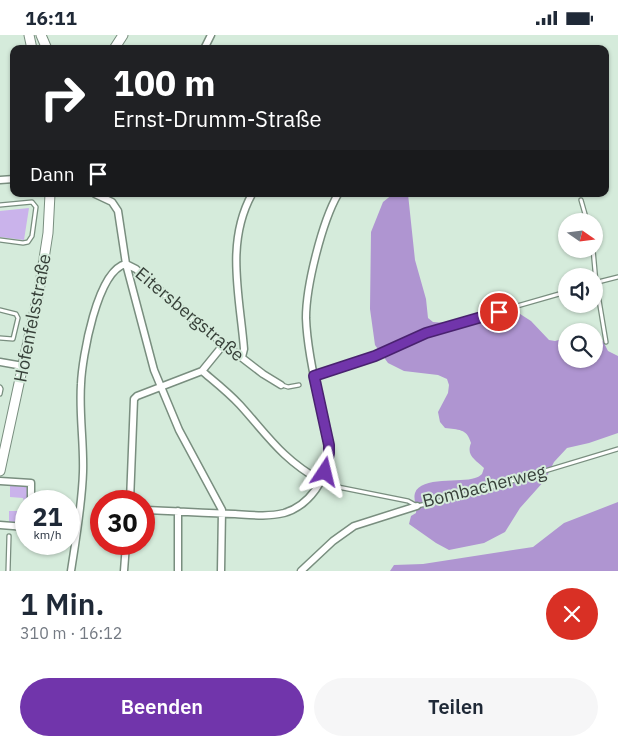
<!DOCTYPE html>
<html lang="de">
<head>
<meta charset="utf-8">
<style>
	:root { --surface:#fff; --page:#f6f6f7; --text:#1f2937; --muted:#747a83; --accent:#7135ab }
	body { margin:0; font-family:"IBM Plex Sans",sans-serif; background:var(--page); color:var(--text); height:100vh; display:flex; flex-direction:column; font-size:19px; white-space:nowrap }
	* { box-sizing:border-box; margin:0 }
	p { font-size:16px; color:var(--muted) }
	.icon { flex:none; width:28px; height:28px; fill:none; stroke:currentColor; stroke-width:2; stroke-linecap:round; stroke-linejoin:round }
	.map { position:relative; height:536px; overflow:hidden }
	.details { display:flex; flex-direction:column; background:var(--surface); flex:1 }
	.details>* { flex:none }
	.hud { position:absolute; left:10px; top:10px; width:599px; height:152px; border-radius:10px; box-shadow:0 1px 4px #0004; background:#202124; color:#fff; overflow:hidden }
	.needle { width:32px; rotate:104deg }
	.controls { position:absolute; left:558px; top:178px; display:grid; gap:10px }
	.controls a { display:grid; place-items:center; width:45px; height:45px; border-radius:50%; background:var(--surface); box-shadow:0 1px 4px #0004; font-size:25px }
	.speed { position:absolute; left:15px; top:455px; display:flex; gap:10px; font-size:25px; font-weight:700; text-align:center }
	.speed>* { display:grid; place-content:center; width:65px; height:65px; border-radius:50%; background:var(--surface); box-shadow:0 1px 4px #0004; line-height:1 }
	.speed small { font-size:12px; font-weight:400 }
	.speed .limit { border:8px solid #d22; background:#fff; color:#111 }
	.pin { position:absolute; display:grid; place-items:center; width:42px; height:42px; color:#fff; margin:-21px; border:2px solid #fff; border-radius:50%; box-shadow:0 1px 5px #0007 }
	.me { position:absolute; width:55px; margin:-28px; rotate:10deg; stroke-linejoin:round; filter:drop-shadow(0 0 4px #0008) }
	.turn { display:flex; align-items:center; gap:18px; height:105px; padding:0 20px; font-size:22px }
	.turn .icon { width:65px; height:65px; stroke-width:2.5 }
	.turn b { display:block; font-size:35px; line-height:42px }
	.then { display:flex; align-items:center; height:48px; padding:0 20px; background:#0003; gap:10px; font-size:19px }
	.round { display:grid; place-items:center; flex:none; width:52px; height:52px; border-radius:26px; background:var(--page) }
	.head { display:flex; align-items:center; justify-content:space-between; height:85px; padding:0 20px }
	h1 { font-size:30px; font-weight:600; line-height:38px }
	.action { display:flex; gap:10px; margin-top:auto; padding:10px 20px }
	.action a { flex:1; height:58px; border-radius:30px; background:var(--accent); color:#fff; font-size:20px; font-weight:600; line-height:58px; text-align:center }
	.action a+a { background:var(--page); color:var(--text) }
	.status { display:flex; justify-content:space-between; align-items:center; height:35px; padding:0 25px; background:var(--surface); direction:ltr }
	.status svg { height:14px; fill:currentColor }
	.map>svg:first-child { display:block }
	.green { fill:#cab3eb }
	.forest { fill:#af95d1 }
	.lines { fill:none; stroke-linecap:round; stroke-linejoin:round }
	.lane-casing { stroke:#798e7f; stroke-width:5.5 }
	.street-casing { stroke:#798e7f; stroke-width:9 }
	.secondary-casing { stroke:#798e7f; stroke-width:11 }
	.lane { stroke:#fff; stroke-width:3 }
	.street { stroke:#fff; stroke-width:6 }
	.secondary { stroke:#fff; stroke-width:9 }
	.route-casing { stroke:#49226f; stroke-width:12 }
	.route { stroke:#7135ab; stroke-width:9 }
	.labels { text-anchor:middle; dominant-baseline:central; stroke-width:4; stroke-linejoin:round; paint-order:stroke }
	.street-label { font-size:18px; fill:#374039; stroke:#d5ebdb }
</style>
</head>
<body>
<div class="status"><b>16:11</b><svg viewBox="0 0 49 12"><path d="M0 12V9h3v3zM5 12V6h3v6zM10 12V3h3v9zM15 12V0h3v12zM26 1h20v11H26zM47 4h2v5h-2z"/></svg></div>
<div class="map">
<svg width="618" height="536" viewBox="0 0 618 536">
	<rect width="100%" height="100%" fill="#d5ebdb"/>
	<path class="green" d="M29,173L24,205L0,202V176Z
		M10,449L30,451V466H24L23,463L10,462Z
		M23,474H26V489L9,488V476H23Z"/>
	<path class="forest" d="M393,159H408L415,225L426,264L428,283L433,287L446,288L482,276L496,275L517,277L531,286L549,305L555,306L566,303V324H594V303L603,306L608,316L618,321V398L589,408L567,413L554,427L545,445L520,473L505,497L484,508L449,515L436,508L409,489L411,481L416,478C417,471 413,464 415,458C421,441 461,448 475,443C478,442 480,441 482,439L484,433C475,424 466,421 471,408C467,393 458,395 445,393L440,387L438,377L448,358L449,350L447,344L438,340L404,336L388,328L375,310L370,274L371,197L383,167Z
		M618,467V536H390L394,530L423,529L533,512L564,488Z"/>
	<g class="lines">
		<defs>
			<path id="lane" d="M581,165L587,186
				M0,170L32,167L36,172L32,201L28,207L23,208L0,205
				M593,214L596,247L606,307
				M594,248L618,242
				M0,275L16,279L18,283L13,304L0,303
				M314,341L375,321L426,297L566,257
				M282,350L288,352L299,350
				M0,352L1,354L0,359
				M321,446L333,451L408,466L417,471L462,461L618,414
				M8,536L9,501"/>
			<path id="street" d="M204,14L211,0
				M0,145L14,144
				M95,159L112,167L118,176L126,229L154,335L179,395L222,475L221,536
				M126,229L136,234L198,289L263,339L281,350
				M242,322L244,314C240,262 225,208 252,159
				M0,327L23,331
				M202,336C215,347 228,357 240,370C268,401 282,424 321,446
				M0,446L31,448V466
				M130,466L134,364L137,361L202,336L224,309
				M144,475C174,476 204,478 235,479C251,480 268,482 284,478C309,471 328,443 329,418C330,403 324,387 321,373C314,344 307,313 306,283C306,251 322,187 338,159
				M178,476V536
				M0,490L26,492
				M71,536C76,503 82,470 83,437C84,408 79,379 81,349C82,323 97,235 126,229
				M124,536L126,509
				M301,536L333,506L354,491L417,471"/>
			<path id="secondary" d="M29,0L32,14
				M41,0L47,14
				M114,14L123,0
				M0,436L39,256L48,198L50,159"/>
		</defs>
		<use href="#lane" class="lane-casing"/>
		<use href="#street" class="street-casing"/>
		<use href="#secondary" class="secondary-casing"/>
		<use href="#lane" class="lane"/>
		<use href="#street" class="street"/>
		<use href="#secondary" class="secondary"/>
	</g>
	<g class="lines">
		<defs>
			<path id="route" d="M325,437L329,418V410L314,341L375,321L426,298L499,277"/>
		</defs>
		<use href="#route" class="route-casing"/>
		<use href="#route" class="route"/>
	</g>
	<g class="labels">
		<g class="street-label">
			<text transform="translate(190 279) rotate(40)">Eitersbergstraße</text>
			<text transform="translate(32 283) rotate(-79)">Hofenfelsstraße</text>
			<text transform="translate(484 451) rotate(-14)">Bombacherweg</text>
		</g>
	</g>
</svg>
<div class="controls">
<a><svg class="needle" viewBox="-14 -14 28 28"><path d="M0-13l5 13h-10z" fill="#e53935"/><path d="M0 13l5-13h-10z" fill="#747a83"/></svg></a>
<a><svg class="icon" aria-label="sound" viewBox="0 0 24 24"><path d="M4 9h4l5-4v14l-5-4H4zM17 9q2 3 0 6"/></svg></a>
<a><svg class="icon" aria-label="search" viewBox="0 0 24 24"><circle cx="10" cy="10" r="6"/><path d="M15 15l6 6"/></svg></a>
</div>
<div class="speed"><div>21<small>km/h</small></div><div class="limit">30</div></div>
<div class="pin" style="left:499px;top:277px;background:#d93025"><svg class="icon" aria-label="arrive" viewBox="0 0 24 24"><path d="M6 21V4h12l-3 4 3 4H6"/></svg></div>
<svg class="me" style="left:325px;top:437px" viewBox="-20 -20 40 40"><path d="M0-17L14 15 0 8-14 15z" fill="#7135ab" stroke="#fff" stroke-width="4"/></svg>
<div class="hud">
<div class="turn"><svg class="icon" aria-label="right" viewBox="0 0 24 24"><path d="M7 20v-9h11M14 6l5 5-5 5"/></svg><div><b>100 m</b>Ernst-Drumm-Straße</div></div>
<div class="then">Dann<svg class="icon" aria-label="arrive" viewBox="0 0 24 24"><path d="M6 21V4h12l-3 4 3 4H6"/></svg></div>
</div>
</div>
<section class="details">
<div class="head"><div><h1>1 Min.</h1><p>310 m · 16:12</p></div><a class="round" style="background:#d93025;color:#fff"><svg class="icon" aria-label="close" viewBox="0 0 24 24"><path d="M6 6l12 12M18 6L6 18"/></svg></a></div>
<div class="action"><a>Beenden</a><a>Teilen</a></div>
</section>
</body>
</html>
